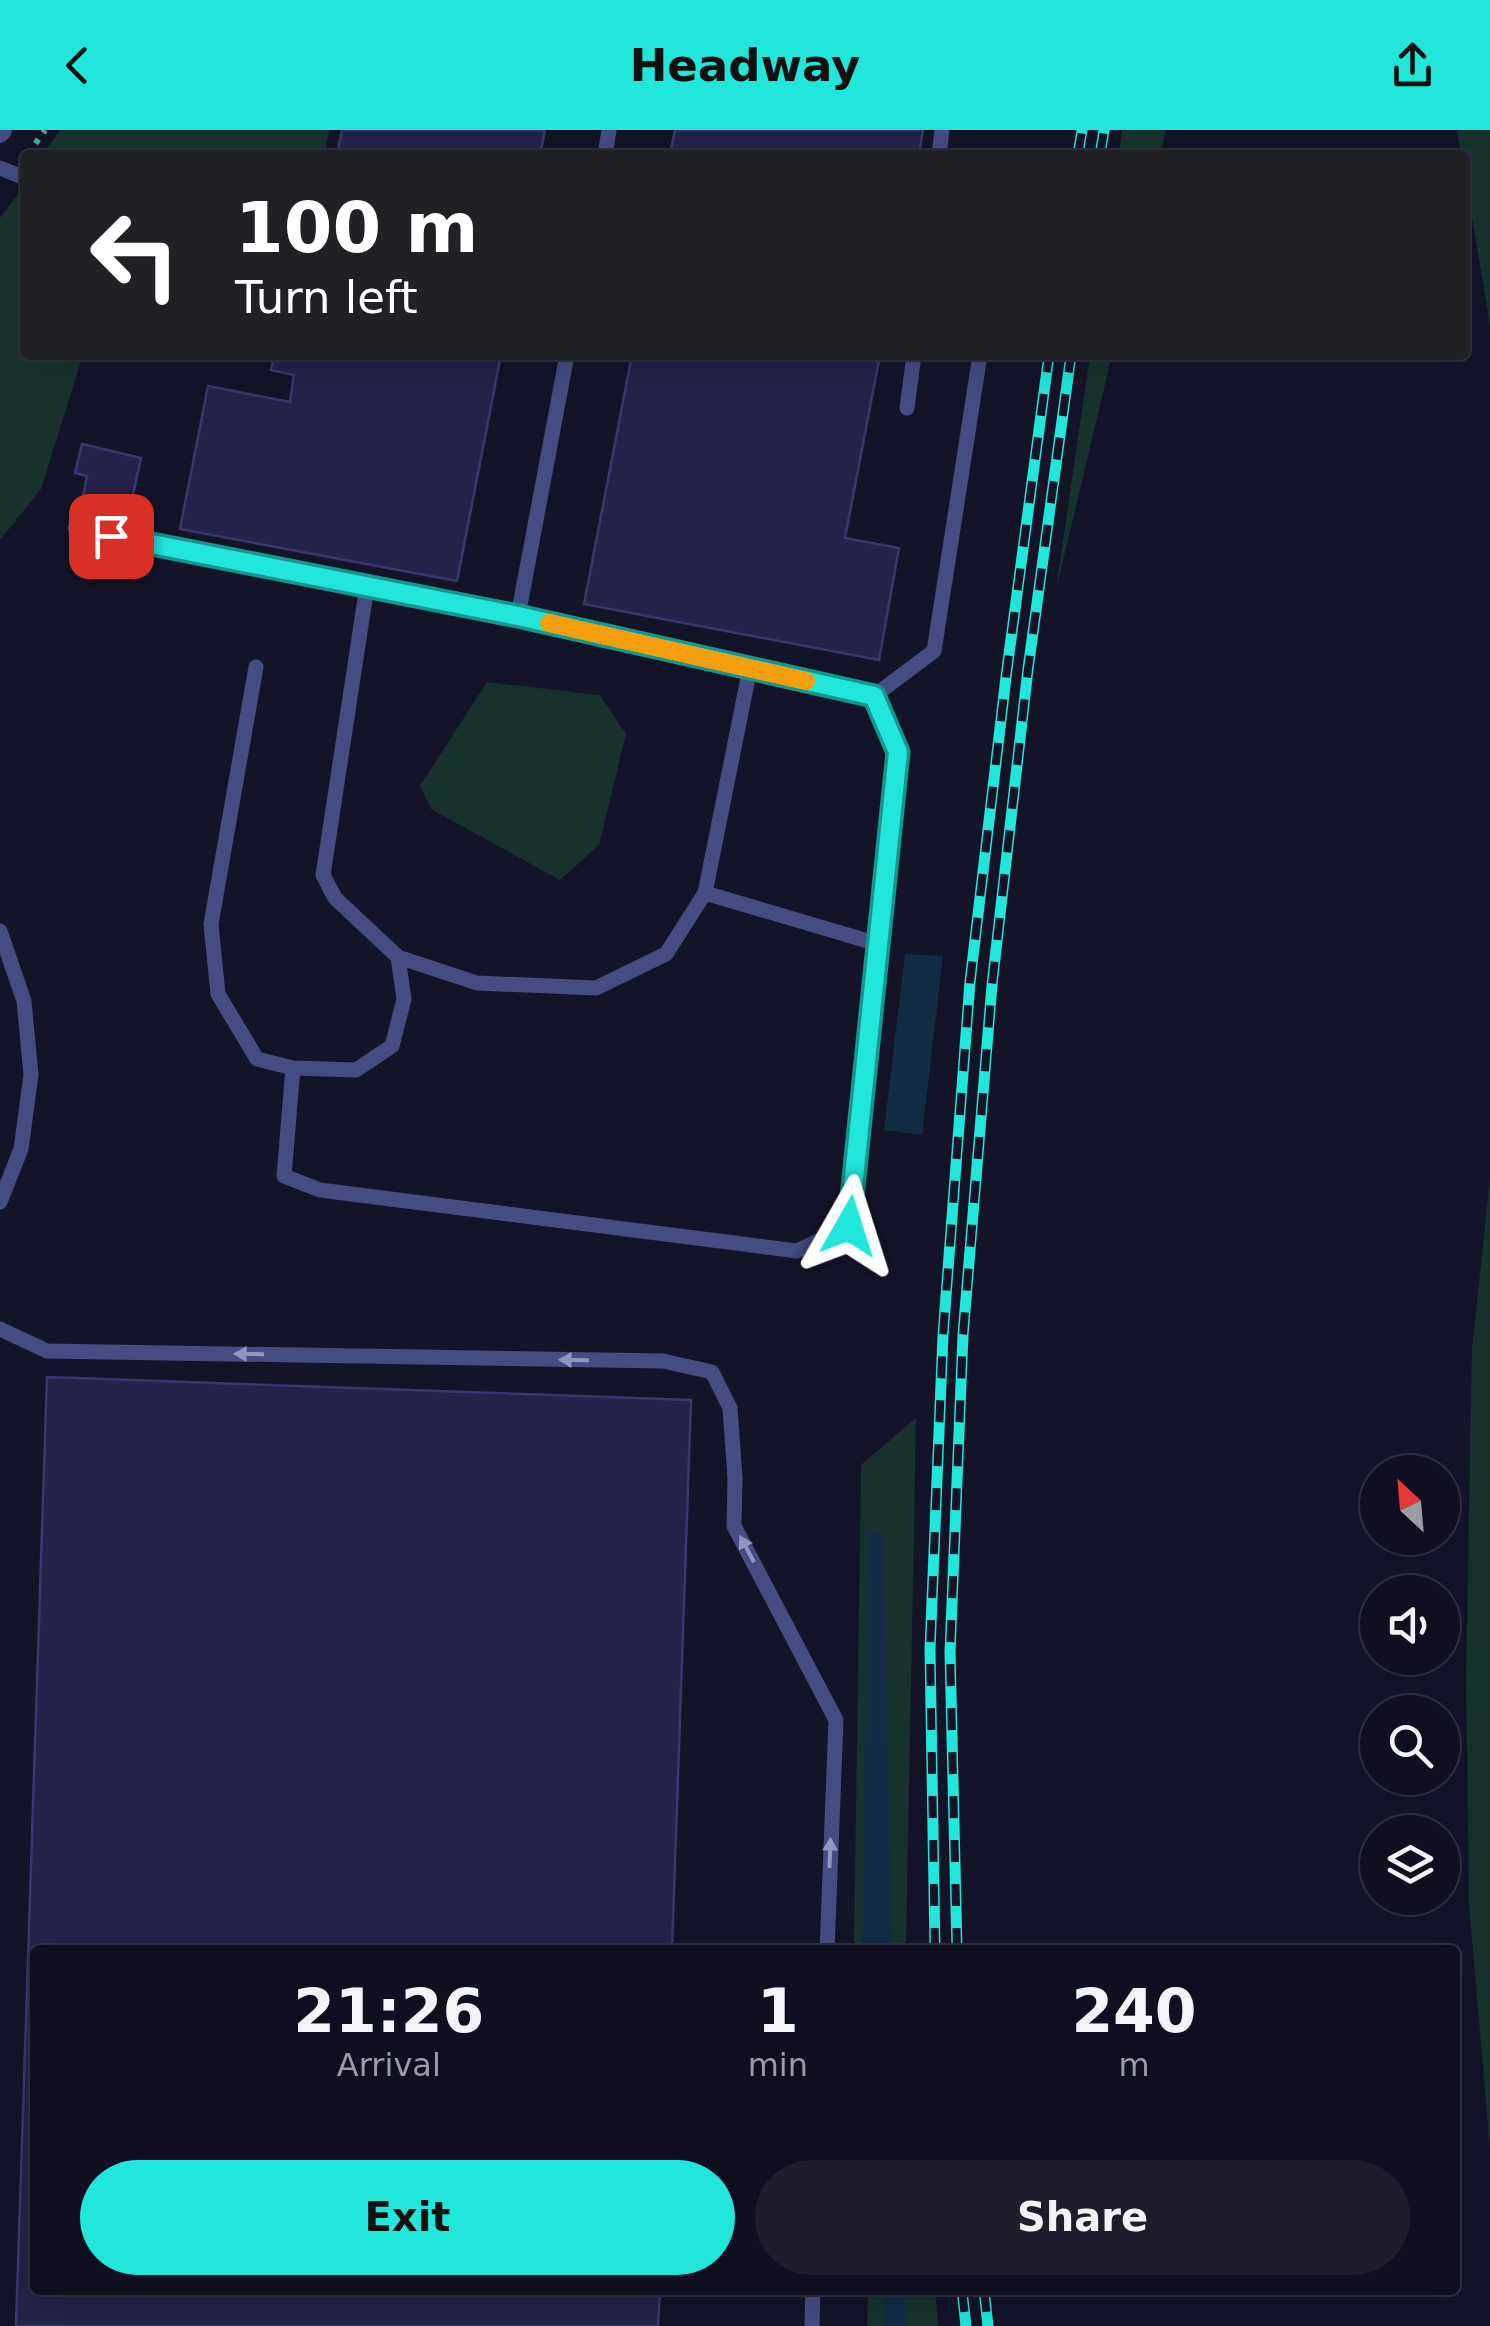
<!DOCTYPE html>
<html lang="en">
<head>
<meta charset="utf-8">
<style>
	:root { --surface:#0f0f1f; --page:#1d1d2c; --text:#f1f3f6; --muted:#9b9ca4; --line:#2f2f3d; --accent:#21e6da }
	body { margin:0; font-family:"DejaVu Sans",sans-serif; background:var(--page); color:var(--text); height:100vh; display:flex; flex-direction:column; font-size:38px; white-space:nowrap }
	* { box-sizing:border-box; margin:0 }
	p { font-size:32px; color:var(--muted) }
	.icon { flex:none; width:55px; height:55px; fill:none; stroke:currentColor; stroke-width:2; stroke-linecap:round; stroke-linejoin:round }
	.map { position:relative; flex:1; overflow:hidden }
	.side { position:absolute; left:30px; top:1815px; width:1430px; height:350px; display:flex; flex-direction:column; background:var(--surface); border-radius:10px; box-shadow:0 10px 40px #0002,0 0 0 2px var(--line) }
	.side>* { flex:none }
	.hud { position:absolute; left:20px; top:20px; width:1450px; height:210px; border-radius:10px; box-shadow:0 10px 40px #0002,0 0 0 2px var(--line); background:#202124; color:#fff; overflow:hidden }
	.needle { width:65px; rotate:334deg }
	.buttons { position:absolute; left:1360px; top:1325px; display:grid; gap:20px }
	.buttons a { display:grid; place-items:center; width:100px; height:100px; border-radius:50%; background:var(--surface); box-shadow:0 10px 40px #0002,0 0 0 2px var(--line); font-size:50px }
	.pin { position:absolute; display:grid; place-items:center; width:85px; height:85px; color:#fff; margin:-42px; border-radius:20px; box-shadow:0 5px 15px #0006 }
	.me { position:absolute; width:110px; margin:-55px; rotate:6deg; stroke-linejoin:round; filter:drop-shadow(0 0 8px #0008) }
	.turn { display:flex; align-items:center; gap:35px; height:210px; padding:0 50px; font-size:45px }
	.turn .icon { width:130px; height:130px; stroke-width:2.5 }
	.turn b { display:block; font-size:70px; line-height:85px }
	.eta { display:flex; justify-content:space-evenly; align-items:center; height:170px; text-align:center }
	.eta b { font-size:60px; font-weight:800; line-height:70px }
	.button { display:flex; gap:20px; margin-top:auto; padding:20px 50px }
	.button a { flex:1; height:115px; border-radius:60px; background:var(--accent); color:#111; font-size:40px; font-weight:800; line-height:115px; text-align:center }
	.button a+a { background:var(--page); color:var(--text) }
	header { display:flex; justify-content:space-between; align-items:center; height:130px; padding:0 50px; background:var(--accent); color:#111; font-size:45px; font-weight:800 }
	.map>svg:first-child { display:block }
	.green { fill:#17322d }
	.water { fill:#112c44 }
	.building { fill:#232248; stroke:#393771; stroke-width:2.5 }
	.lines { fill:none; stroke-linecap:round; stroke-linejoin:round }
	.path { stroke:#3fb097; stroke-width:6; stroke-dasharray:5 8; stroke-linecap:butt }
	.service { stroke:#444c82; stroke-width:15 }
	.tertiary { stroke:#444c82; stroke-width:20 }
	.rail-casing { stroke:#21e6da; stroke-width:11 }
	.rail { stroke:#141429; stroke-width:8; stroke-dasharray:22; stroke-linecap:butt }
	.oneway { fill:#9296be }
	.route-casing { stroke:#15968e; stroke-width:25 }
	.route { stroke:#21e6da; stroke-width:18 }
	.slow { stroke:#f59e0b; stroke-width:18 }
</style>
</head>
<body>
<header><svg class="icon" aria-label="back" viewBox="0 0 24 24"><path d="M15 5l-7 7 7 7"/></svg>Headway<svg class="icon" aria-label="share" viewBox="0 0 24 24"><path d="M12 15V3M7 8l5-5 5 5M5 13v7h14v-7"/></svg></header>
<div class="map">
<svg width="1490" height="2196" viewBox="0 0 1490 2196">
	<rect width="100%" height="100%" fill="#141429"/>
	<path class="green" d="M60,0H329L325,25H46L44,23Z
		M1122,0H1166L1160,25H1119Z
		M1457,0H1490V194L1465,47V25H1461Z
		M18,64L25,66V225H83L41,359L0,410V88Z
		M1090,225H1112L1056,460Z
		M487,552L600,565L626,604L599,715L560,750L431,679L420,656Z
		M1490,1050V2019L1469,1773L1466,1548L1472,1219Z
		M916,1288L906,1820H854L861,1335Z
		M868,2160H935L938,2196H867Z"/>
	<path class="water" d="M905,824L943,826L922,1005L884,1000Z
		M867,1401L883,1403L892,1820H862Z
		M883,2160H903L906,2196H884Z"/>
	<path class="building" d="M342,0H545L540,25H337Z
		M675,0H923L919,25H670Z
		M274,225H501L457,451L180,399L208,256L290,272L294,245L271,240Z
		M632,225H880L845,408L899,418L879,530L584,474Z
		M82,314L141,328L129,383L82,372L87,346L75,343Z
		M47,1247L691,1270L672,1820H35V2160H660L658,2196H16Z"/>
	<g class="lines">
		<path class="path" d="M28,24L45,0"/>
		<path class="service" d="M605,25L609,0
			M939,25L942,0
			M0,38L25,48
			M567,225L518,486L874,566L934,521L980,225
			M907,278L914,225
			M75,398L518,486
			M367,456L323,745L335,768L398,827L404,869L392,916L356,940L293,938L284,1046L320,1060L797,1121L849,1096L898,622L874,566
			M256,537L211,794L218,864L257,929L293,938
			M705,763L878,814
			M0,801L24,871L31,945L21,1019L0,1072
			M398,827L477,853L596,858L666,824L705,763L750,538
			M0,1199L47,1221L663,1231L712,1242L730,1278L735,1348L734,1396L836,1590L827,1820
			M812,2196L813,2160"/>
		<path class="tertiary" d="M0,3L2,0"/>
		<defs>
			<path id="rail" d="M1078,25L1082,0
				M1100,25L1104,0
				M935,1820L930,1519L943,1205L970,852L1007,539L1049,225
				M957,1820L950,1522L963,1205L992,855L1028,539L1071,225
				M962,2160L966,2196
				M984,2160L988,2196"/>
		</defs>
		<use href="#rail" class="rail-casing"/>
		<use href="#rail" class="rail"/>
	</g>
	<defs><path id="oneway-solid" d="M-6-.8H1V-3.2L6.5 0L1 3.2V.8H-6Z" transform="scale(2.5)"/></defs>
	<g class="oneway">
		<use href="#oneway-solid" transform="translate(249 1224) rotate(-179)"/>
		<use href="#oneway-solid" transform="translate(574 1230) rotate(-179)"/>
		<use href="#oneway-solid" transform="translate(747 1419) rotate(-118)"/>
		<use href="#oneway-solid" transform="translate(830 1723) rotate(-88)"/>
	</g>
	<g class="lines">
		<defs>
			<path id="route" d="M111,406L518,486L874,566L898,622L849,1096"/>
		</defs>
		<use href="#route" class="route-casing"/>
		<use href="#route" class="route"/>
		<path class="slow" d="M549,493L806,551"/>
	</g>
</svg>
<div class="buttons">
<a><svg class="needle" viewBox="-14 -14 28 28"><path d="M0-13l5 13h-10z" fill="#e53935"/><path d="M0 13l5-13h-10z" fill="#9b9ca4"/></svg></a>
<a><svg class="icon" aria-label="sound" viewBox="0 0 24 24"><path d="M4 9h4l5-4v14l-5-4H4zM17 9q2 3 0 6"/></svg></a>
<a><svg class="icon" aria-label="search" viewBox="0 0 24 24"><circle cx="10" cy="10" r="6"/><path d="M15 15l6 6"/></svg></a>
<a><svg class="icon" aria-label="layers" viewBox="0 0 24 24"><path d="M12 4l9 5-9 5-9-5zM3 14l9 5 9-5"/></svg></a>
</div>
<div class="pin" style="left:111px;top:406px;background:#d93025"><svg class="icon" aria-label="arrive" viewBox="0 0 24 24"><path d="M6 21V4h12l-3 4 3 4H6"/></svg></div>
<svg class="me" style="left:849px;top:1096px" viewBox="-20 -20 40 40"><path d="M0-17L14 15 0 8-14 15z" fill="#21e6da" stroke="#fff" stroke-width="4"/></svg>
<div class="hud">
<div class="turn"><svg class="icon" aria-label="left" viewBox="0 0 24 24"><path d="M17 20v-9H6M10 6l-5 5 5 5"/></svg><div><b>100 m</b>Turn left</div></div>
</div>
<section class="side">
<div class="eta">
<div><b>21:26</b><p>Arrival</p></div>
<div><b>1</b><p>min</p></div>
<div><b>240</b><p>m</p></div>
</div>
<div class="button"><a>Exit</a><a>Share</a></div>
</section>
</div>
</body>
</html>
